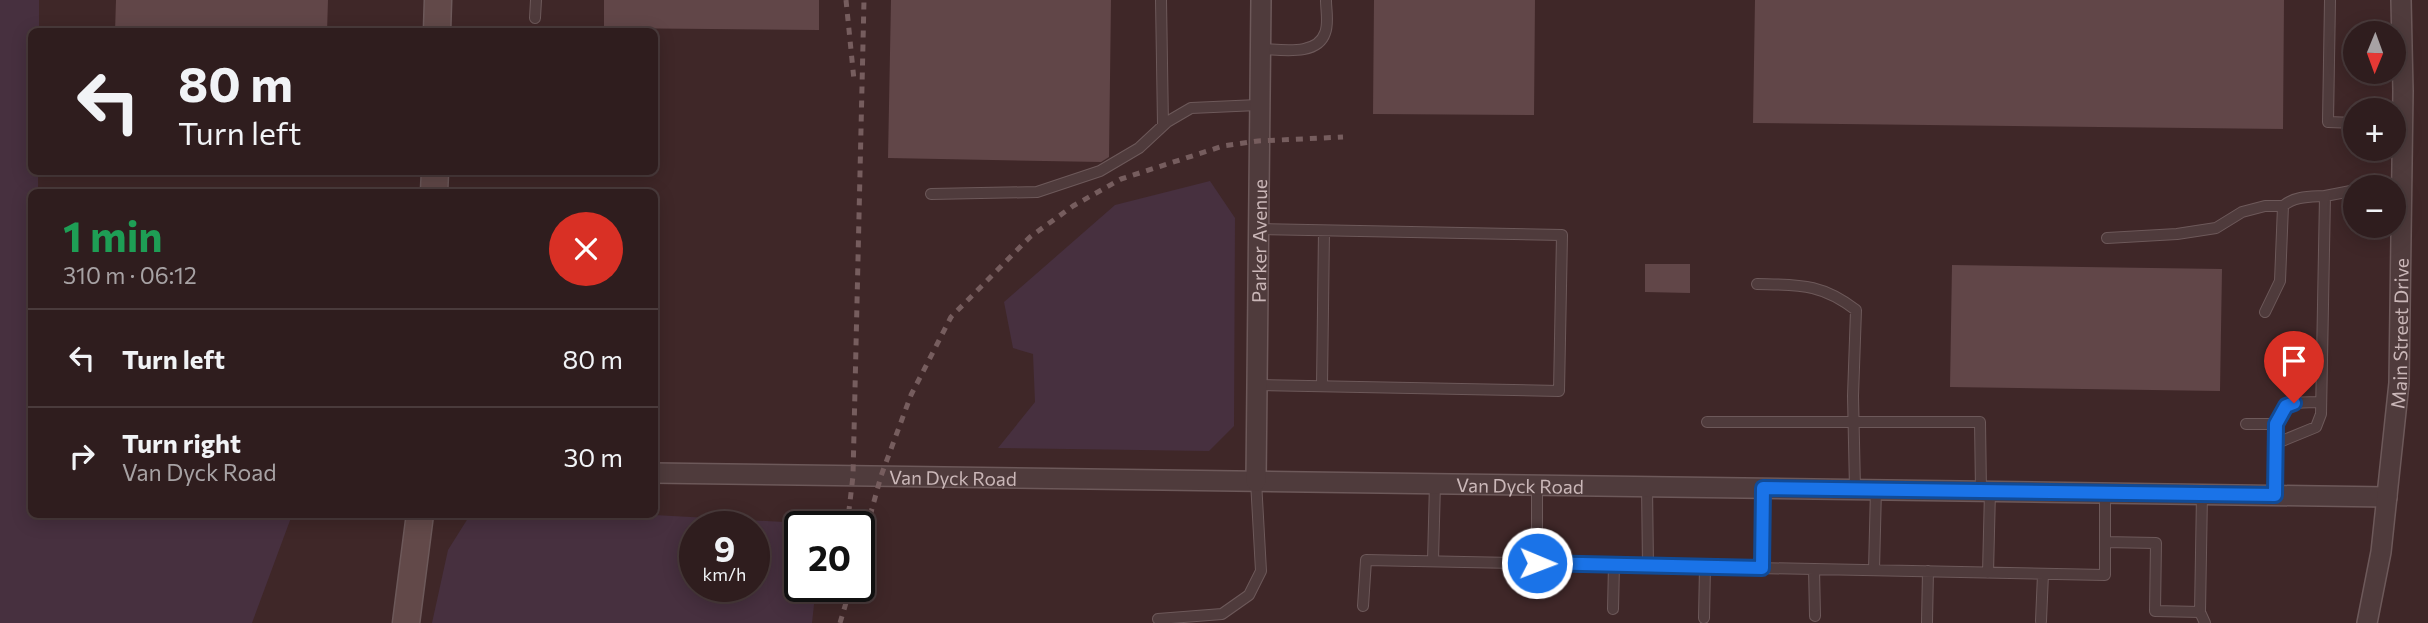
<!DOCTYPE html>
<html lang="en">
<head>
<meta charset="utf-8">
<style>
	:root { --surface:#2f1d1e; --page:#3b2a2b; --text:#f1f3f6; --muted:#a7a2a4; --line:#4a3b3c }
	body { margin:0; font-family:Commissioner,sans-serif; background:var(--page); color:var(--text); height:100vh; display:flex; flex-direction:column; font-size:26px; white-space:nowrap }
	* { box-sizing:border-box; margin:0 }
	p { font-size:23px; color:var(--muted) }
	.icon { flex:none; width:38px; height:38px; fill:none; stroke:currentColor; stroke-width:2; stroke-linecap:round; stroke-linejoin:round }
	.map { position:relative; flex:1; overflow:hidden }
	.sheet { position:absolute; left:28px; top:189px; width:630px; height:329px; display:flex; flex-direction:column; background:var(--surface); border-radius:10px; box-shadow:0 4px 18px #0003,0 0 0 2px var(--line) }
	.sheet>* { flex:none }
	.top-card { position:absolute; left:28px; top:28px; width:630px; height:147px; border-radius:10px; box-shadow:0 4px 18px #0003,0 0 0 2px var(--line); background:#2f1d1e; color:var(--text); overflow:hidden }
	.needle { width:46px; rotate:181deg }
	.controls { position:absolute; left:2343px; top:21px; display:grid; gap:14px }
	.controls a { display:grid; place-items:center; width:63px; height:63px; border-radius:50%; background:var(--surface); box-shadow:0 4px 18px #0003,0 0 0 2px var(--line); font-size:35px }
	.speed { position:absolute; left:679px; top:511px; display:flex; gap:14px; font-size:35px; font-weight:700; text-align:center }
	.speed>* { display:grid; place-content:center; width:91px; height:91px; border-radius:50%; background:var(--surface); box-shadow:0 4px 18px #0003,0 0 0 2px var(--line); line-height:1 }
	.speed small { font-size:18px; font-weight:400 }
	.speed .limit { border:4px solid #111; border-radius:10px; background:#fff; color:#111 }
	.pin { position:absolute; display:grid; place-items:center; width:60px; height:60px; color:#fff; margin:-72px -30px; border-radius:50% 50% 50% 0; rotate:-45deg; box-shadow:0 0 7px #0007 }
	.pin .icon { rotate:45deg }
	.me { position:absolute; width:77px; margin:-38px; rotate:91deg; stroke-linejoin:round; filter:drop-shadow(0 0 5px #0008) }
	.turn { display:flex; align-items:center; gap:24px; height:147px; padding:0 35px; font-size:32px }
	.turn .icon { width:91px; height:91px; stroke-width:2.5 }
	.turn b { display:block; font-size:49px; line-height:60px }
	.round { display:grid; place-items:center; flex:none; width:74px; height:74px; border-radius:37px; background:var(--page) }
	.overview { display:flex; align-items:center; justify-content:space-between; height:119px; padding:0 35px }
	h1 { font-size:42px; font-weight:700; line-height:52px; color:#1e9e55 }
	ul { padding:0; list-style:none }
	li { display:flex; align-items:center; gap:21px; height:98px; padding:0 35px; border-top:2px solid var(--line) }
	li div { flex:1 }
	li b { display:block; font-size:26px }
	li em { font-style:normal }
	.map>svg:first-child { display:block }
	.green { fill:#47303f; fill-rule:evenodd }
	.building { fill:#614648 }
	.lines { fill:none; stroke-linecap:round; stroke-linejoin:round }
	.lane-casing { stroke:#6d595a; stroke-width:12 }
	.street-casing { stroke:#6d595a; stroke-width:22 }
	.secondary-casing { stroke:#6d595a; stroke-width:29 }
	.lane { stroke:#4f3b3c; stroke-width:10 }
	.street { stroke:#4f3b3c; stroke-width:19 }
	.secondary { stroke:#624949; stroke-width:26 }
	.rail { stroke:#765d5e; stroke-width:5; stroke-dasharray:7 7; stroke-linecap:butt }
	.route-casing { stroke:#114b97; stroke-width:18 }
	.route { stroke:#1a73e8; stroke-width:12 }
	.labels { text-anchor:middle; dominant-baseline:central; stroke-width:5; stroke-linejoin:round; paint-order:stroke }
	.street-label { font-size:19px; fill:#cab7b8; stroke:#341f21 }
</style>
</head>
<body>
<div class="map">
<svg width="2428" height="623" viewBox="0 0 2428 623">
	<rect width="100%" height="100%" fill="#3f2728"/>
	<path class="green" d="M0,0H39V31L32,32V172H38V190L101,192H32V514L292,515L252,623H0Z
		M1210,181L1235,218L1234,426L1209,451L998,448L1035,402L1033,354L1013,348L1004,302L1115,205Z
		M654,515L802,523L805,527H800V586H816L812,623H432L448,550L470,515ZM695,527H754V586H695Z"/>
	<path class="building" d="M116,0H328L327,32H115Z
		M604,0H819V30L604,28Z
		M891,0H1111L1109,157L1101,162L888,158Z
		M1374,0H1535L1534,115L1373,114Z
		M1755,0H2284L2283,129L1753,123Z
		M1645,264H1690V293L1645,292Z
		M1952,265L2222,269L2220,391L1950,387Z"/>
	<g class="lines">
		<defs>
			<path id="lane" d="M1161,0L1163,125
				M2330,0L2328,122L2356,123
				M535,18L536,0
				M1260,49C1279,49 1317,57 1325,33C1329,24 1326,10 1326,0
				M931,194L1037,192L1100,171L1139,148L1167,122L1191,108L1258,105
				M2107,238L2177,234L2216,228L2242,212L2265,206H2283
				M1757,284C1799,285 1821,283 1856,310L1853,396L1855,489
				M2265,312L2280,281L2283,206C2295,196 2310,197 2325,196
				M1256,385L1559,391L1562,235L1258,229
				M1322,386L1324,231
				M1707,422H1980L1981,491
				M2246,424H2276L2277,443
				M2276,424C2290,398 2293,403 2321,402
				M1537,485V563
				M1647,486L1648,566
				M2105,493V542
				M2202,494L2200,612L2205,623
				M2275,495L2277,443L2316,427L2321,414L2325,196L2356,190
				M1433,561L1435,483
				M1762,568L1763,488
				M1814,569L1815,616
				M1874,570L1876,489
				M1988,573L1990,491
				M1363,606L1366,560L2105,575V542L2156,543L2155,611L2200,612
				M1613,609L1614,565
				M1704,618L1705,567
				M1158,619L1222,614L1249,595L1261,571L1256,481
				M2041,621L2043,574
				M1927,622L1928,571"/>
			<g id="street">
				<path id="s1" d="M654,473L2387,497"/>
				<path id="s2" d="M1256,481L1261,0"/>
				<path id="s3" d="M2367,623L2381,552L2399,383L2403,91L2401,0"/>
			</g>
			<path id="secondary" d="M437,32L438,0
				M434,192L435,172
				M406,623L420,514"/>
		</defs>
		<use href="#lane" class="lane-casing"/>
		<use href="#street" class="street-casing"/>
		<use href="#secondary" class="secondary-casing"/>
		<use href="#lane" class="lane"/>
		<use href="#street" class="street"/>
		<use href="#secondary" class="secondary"/>
		<path class="rail" d="M846,0L854,80
			M847,527L853,476L864,0
			M859,556L881,476L911,395L951,317L1030,237L1073,206L1121,179L1223,146L1258,141L1343,137
			M840,623L851,586"/>
	</g>
	<g class="lines">
		<defs>
			<path id="route" d="M1537,563L1762,568L1763,488L2275,495L2276,424L2286,406L2294,403"/>
		</defs>
		<use href="#route" class="route-casing"/>
		<use href="#route" class="route"/>
	</g>
	<g class="labels">
		<g class="street-label">
			<text stroke="none"><textPath href="#s2" startOffset="240">Parker Avenue</textPath></text>
			<text stroke="none"><textPath href="#s3" startOffset="292">Main Street Drive</textPath></text>
			<text stroke="none"><textPath href="#s1" startOffset="299">Van Dyck Road</textPath></text>
			<text stroke="none"><textPath href="#s1" startOffset="866">Van Dyck Road</textPath></text>
		</g>
	</g>
</svg>
<div class="controls">
<a><svg class="needle" viewBox="-14 -14 28 28"><path d="M0-13l5 13h-10z" fill="#e53935"/><path d="M0 13l5-13h-10z" fill="#a7a2a4"/></svg></a>
<a>+</a>
<a>−</a>
</div>
<div class="speed"><div>9<small>km/h</small></div><div class="limit">20</div></div>
<div class="pin" style="left:2294px;top:403px;background:#d93025"><svg class="icon" aria-label="arrive" viewBox="0 0 24 24"><path d="M6 21V4h12l-3 4 3 4H6"/></svg></div>
<svg class="me" style="left:1537px;top:563px" viewBox="-20 -20 40 40"><circle r="17" fill="#1a73e8" stroke="#fff" stroke-width="3"/><path d="M0-11L8 9 0 5-8 9z" fill="#fff"/></svg>
<div class="top-card">
<div class="turn"><svg class="icon" aria-label="left" viewBox="0 0 24 24"><path d="M17 20v-9H6M10 6l-5 5 5 5"/></svg><div><b>80 m</b>Turn left</div></div>
</div>
<section class="sheet">
<div class="overview"><div><h1>1 min</h1><p>310 m · 06:12</p></div><a class="round" style="background:#d93025;color:#fff"><svg class="icon" aria-label="close" viewBox="0 0 24 24"><path d="M6 6l12 12M18 6L6 18"/></svg></a></div>
<ul>
<li><svg class="icon" aria-label="left" viewBox="0 0 24 24"><path d="M17 20v-9H6M10 6l-5 5 5 5"/></svg><div><b>Turn left</b></div><em>80 m</em></li>
<li><svg class="icon" aria-label="right" viewBox="0 0 24 24"><path d="M7 20v-9h11M14 6l5 5-5 5"/></svg><div><b>Turn right</b><p>Van Dyck Road</p></div><em>30 m</em></li>
</ul>
</section>
</div>
</body>
</html>
